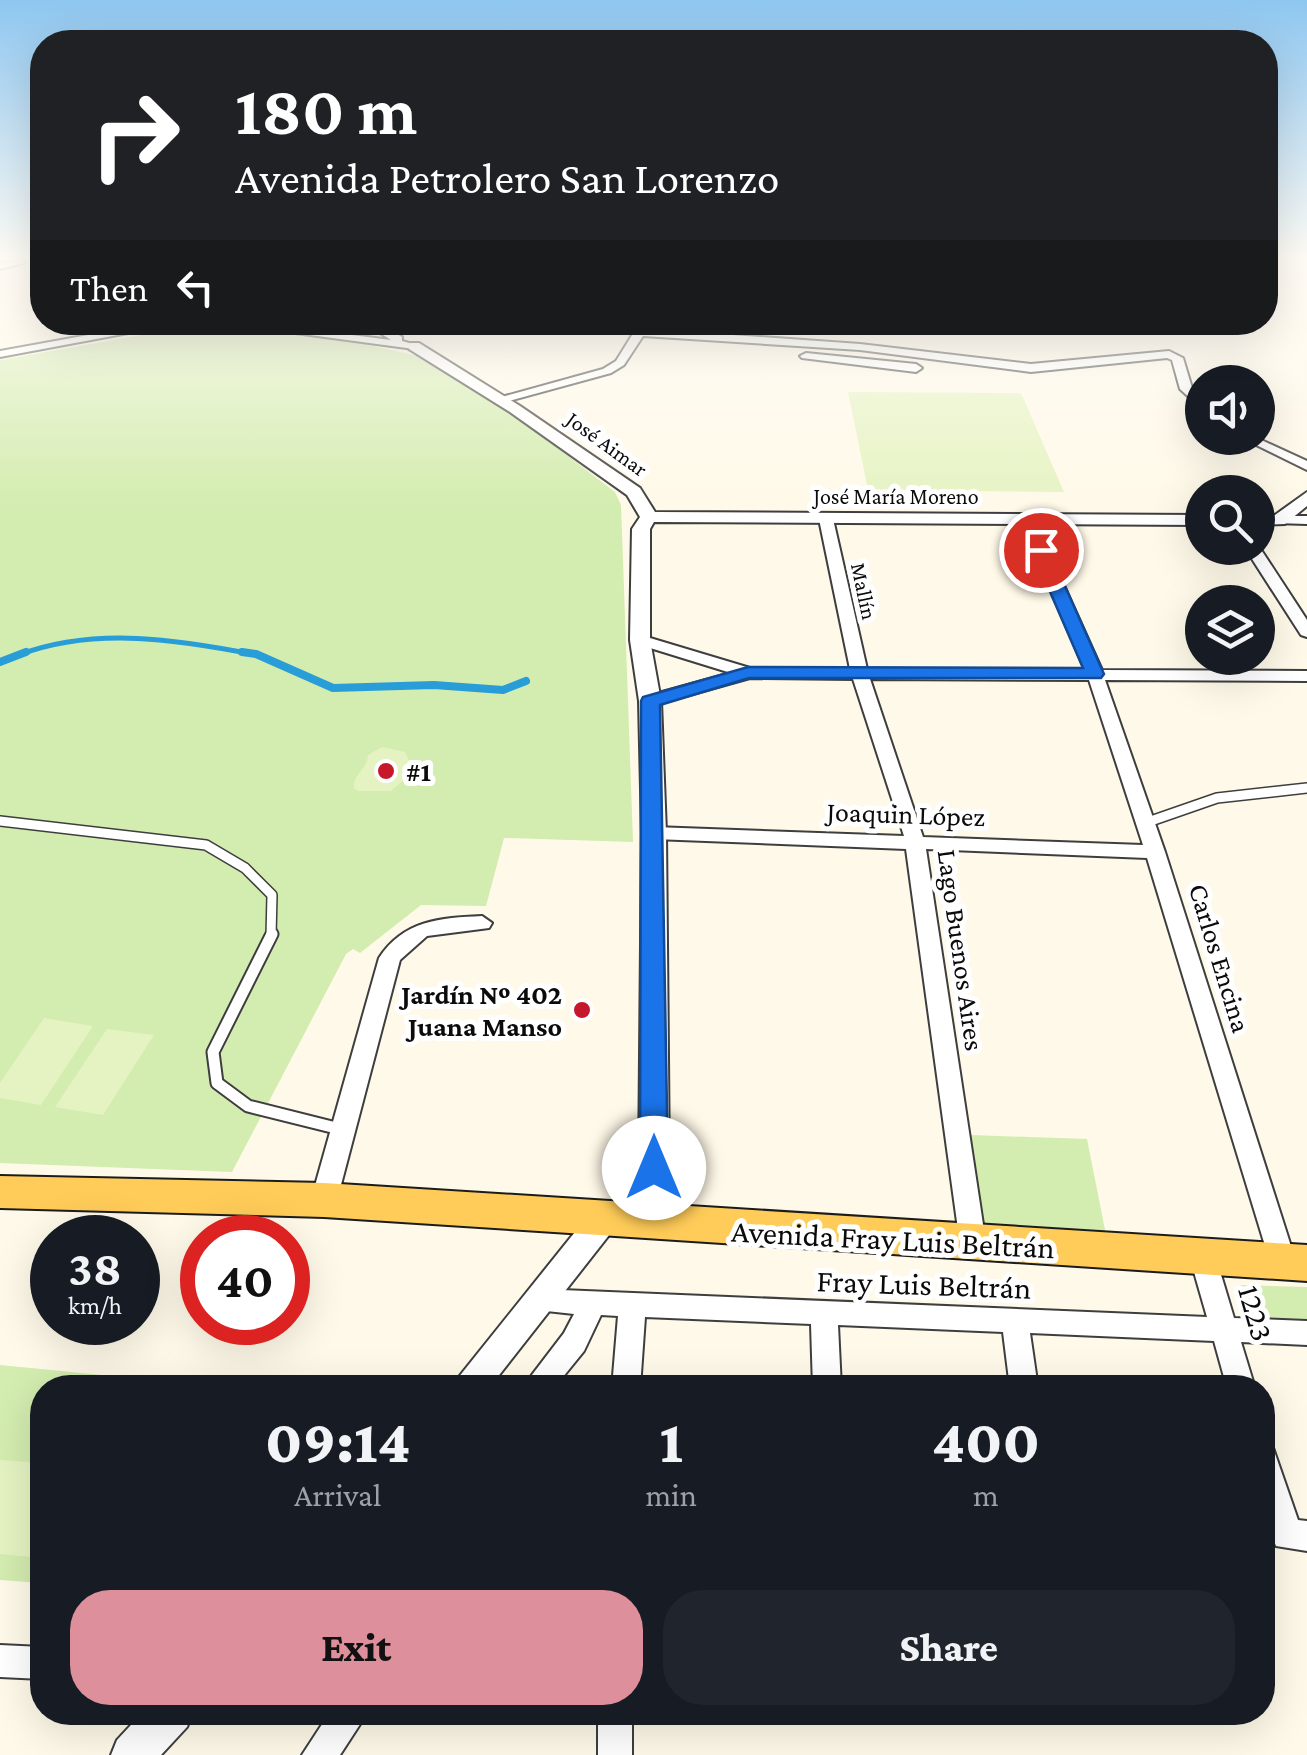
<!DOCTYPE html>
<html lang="en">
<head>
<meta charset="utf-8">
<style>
	:root { --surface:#171b24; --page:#20242c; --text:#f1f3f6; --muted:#9ea1a6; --accent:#dd909b }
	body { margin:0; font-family:"Crimson Pro",serif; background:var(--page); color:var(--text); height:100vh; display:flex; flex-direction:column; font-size:38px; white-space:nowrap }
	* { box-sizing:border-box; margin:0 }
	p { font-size:32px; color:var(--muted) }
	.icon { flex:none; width:55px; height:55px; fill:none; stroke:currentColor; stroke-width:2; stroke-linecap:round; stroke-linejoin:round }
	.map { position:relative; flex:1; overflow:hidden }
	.panel { position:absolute; left:30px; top:1375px; width:1245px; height:350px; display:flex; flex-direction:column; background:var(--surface); border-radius:40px; box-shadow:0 10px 40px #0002 }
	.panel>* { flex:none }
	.guide { position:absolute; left:30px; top:30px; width:1248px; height:305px; border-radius:40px; box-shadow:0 10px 40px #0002; background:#202124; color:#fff; overflow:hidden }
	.fabs { position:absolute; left:1185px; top:365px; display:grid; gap:20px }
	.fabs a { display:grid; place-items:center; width:90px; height:90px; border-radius:50%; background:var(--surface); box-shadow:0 10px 40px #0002; font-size:50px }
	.speed { position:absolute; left:30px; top:1215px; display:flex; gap:20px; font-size:50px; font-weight:700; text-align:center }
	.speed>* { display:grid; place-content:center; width:130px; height:130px; border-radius:50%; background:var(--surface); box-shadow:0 10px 40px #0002; line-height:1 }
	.speed small { font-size:25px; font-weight:400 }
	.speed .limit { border:15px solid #d22; background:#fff; color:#111 }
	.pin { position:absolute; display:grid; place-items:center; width:85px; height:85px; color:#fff; margin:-42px; border:5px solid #fff; border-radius:50%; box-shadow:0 2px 10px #0007 }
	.me { position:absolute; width:110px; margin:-55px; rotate:0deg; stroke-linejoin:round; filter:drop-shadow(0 0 8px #0008) }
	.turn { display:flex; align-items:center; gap:35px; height:210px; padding:0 40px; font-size:45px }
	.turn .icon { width:130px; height:130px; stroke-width:2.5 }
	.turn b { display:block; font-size:70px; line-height:85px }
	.then { display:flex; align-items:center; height:95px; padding:0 40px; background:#0003; gap:20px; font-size:38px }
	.eta { display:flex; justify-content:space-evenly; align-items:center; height:170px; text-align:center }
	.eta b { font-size:60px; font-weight:800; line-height:70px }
	.action { display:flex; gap:20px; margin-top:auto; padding:20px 40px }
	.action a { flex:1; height:115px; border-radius:40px; background:var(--accent); color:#111; font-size:40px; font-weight:800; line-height:115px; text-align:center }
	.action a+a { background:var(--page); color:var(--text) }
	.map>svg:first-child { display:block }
	.green { fill:#d3ecaf }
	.pitch { fill:#e5f3c2 }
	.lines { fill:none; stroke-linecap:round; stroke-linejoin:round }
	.stream-far1 { stroke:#299dd8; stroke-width:5 }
	.stream { stroke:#299dd8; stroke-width:8 }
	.service-far1-casing { stroke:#3e3e3e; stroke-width:12 }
	.service-casing { stroke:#3e3e3e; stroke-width:15 }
	.minor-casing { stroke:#3e3e3e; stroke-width:4 }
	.tertiary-casing { stroke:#3e3e3e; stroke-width:4 }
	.primary-casing { stroke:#1c1c1c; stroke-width:4 }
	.service-far1 { stroke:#fff; stroke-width:9 }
	.service { stroke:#fff; stroke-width:11 }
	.minor { fill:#fff; fill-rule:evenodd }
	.tertiary { fill:#fff; fill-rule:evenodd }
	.primary { fill:#ffcc59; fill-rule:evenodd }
	.route { fill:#1a73e8; stroke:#114b97; stroke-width:2.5 }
	.poi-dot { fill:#c5182b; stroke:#fff; stroke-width:4 }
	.labels { text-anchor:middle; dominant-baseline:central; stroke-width:10; stroke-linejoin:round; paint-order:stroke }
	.far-street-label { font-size:22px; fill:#0b0b0b; stroke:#fff }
	.poi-label { font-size:28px; font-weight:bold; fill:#0b0b0b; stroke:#fff; text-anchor:start }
	.street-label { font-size:28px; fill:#0b0b0b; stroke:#fff }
	.near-street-label { font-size:32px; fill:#0b0b0b; stroke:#fff }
</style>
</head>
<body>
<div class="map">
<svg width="1307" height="1755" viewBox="0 0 1307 1755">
	<rect width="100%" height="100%" fill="#fff9e9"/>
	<path class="green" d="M210,323L364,344L422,357L530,427L615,492L621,505L633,842L504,838L486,906L421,905L360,953L353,949L346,954L232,1172L0,1163V360Z
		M970,1135L1087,1139L1108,1245L980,1236Z
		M1239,1285L1307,1287V1322L1251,1321Z
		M0,1365L225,1387L42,1388V1583L0,1580Z"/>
	<path class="pitch" d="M848,392L1021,393L1064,492L868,490Z
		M382,747L405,752L410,763L408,776L391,791H358L354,788C353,774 367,770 368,755Z
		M44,1018L93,1026L41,1105L0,1098V1083Z
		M107,1029L154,1035L103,1115L55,1107Z
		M0,1460L42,1463V1558L0,1554Z"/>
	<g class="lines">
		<path class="stream-far1" d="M19,655C95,626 180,640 257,655"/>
		<path class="stream" d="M242,652L256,654L333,688L434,685L503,690L526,681
			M0,662L26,652"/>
		<defs>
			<path id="service-far1" d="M0,821L206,845L245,868L272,895L271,936
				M1145,823L1217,798L1307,788"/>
			<path id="service" d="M272,934L213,1052L217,1083L248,1106L344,1130"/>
			<path id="minor" d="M25,261L24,263L0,269V263Z
				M160,322H187L0,357V351Z
				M214,322H250L391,340L363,322H377L402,337V341L420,346L414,349Z
				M602,322H622L647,329L860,344L1031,364L1169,351L1183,358L1192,388L1202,399V409L1180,389L1172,360L1167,358L1031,372L860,350L643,336L624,365L611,373L498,404V398L603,369L616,361L634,332Z
				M806,353L916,364L922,368L916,372L802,358L800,356Z
				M1242,438H1257L1307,461V470Z
				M826,515L833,519L867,669L1085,670L1020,519L1027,515L1034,519L1102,670L1307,671V681L1105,680L1165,852L1296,1262L1292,1270L1283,1273L1274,1270L1270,1262L1147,858L926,849L986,1244L982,1252L973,1255L964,1252L960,1244L906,849L654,839L644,833L654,827L904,836L853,679L750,678L650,706L641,701L644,697L731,673L634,643V637L640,635L750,668L850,669L819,519ZM870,679L1089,680L1143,845L923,837Z
				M1279,516H1307V524L1274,523V517Z
				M1258,545L1307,620V637L1301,635L1245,548Z
				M482,916L492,923L489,928L427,936L400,960L337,1200L333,1207L324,1210L315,1207L311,1200L379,958C404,920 440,918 482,916Z
				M1203,1247L1212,1250L1216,1258L1234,1318L1307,1321V1345L1241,1342L1255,1388H1227L1214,1341L1030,1333L1038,1388H1010L1003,1332L838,1325L841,1388H813L811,1324L645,1317L640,1388H612L618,1316L601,1315L584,1351L554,1388H522L564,1333L574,1314L528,1309L525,1301L528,1293L538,1289L1207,1317L1190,1258L1194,1250Z
				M1262,1441L1272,1445L1298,1520L1307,1521V1551L1276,1546C1261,1511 1262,1479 1262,1441Z
				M0,1645L42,1647V1679L0,1677Z
				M330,1712H368L340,1755H302Z
				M598,1712H632V1755H598Z"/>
			<path id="tertiary" d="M409,343H419L520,406L640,488L655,512L1202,515V525L654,522L650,529V640L661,701L666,833L669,1168L655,1231L644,1235L633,1231L628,1222L639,1168L642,833L639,701L630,640L632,529L640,517L627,495L510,412L409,349Z
				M1307,492V506L1285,524L1258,525V515H1275Z
				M602,1208L613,1212L618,1221L613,1230L489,1388H450L591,1212Z
				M143,1712H193L187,1727L161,1755H111L117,1740Z"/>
			<path id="primary" d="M0,1176L324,1183L1307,1245V1281L324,1217L0,1208Z"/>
		</defs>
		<use href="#service-far1" class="service-far1-casing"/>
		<use href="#service" class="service-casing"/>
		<use href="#minor" class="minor-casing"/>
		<use href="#tertiary" class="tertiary-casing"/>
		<use href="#primary" class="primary-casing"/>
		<use href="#service-far1" class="service-far1"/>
		<use href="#service" class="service"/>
		<use href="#minor" class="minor"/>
		<use href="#tertiary" class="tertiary"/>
		<use href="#primary" class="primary"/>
	</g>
	<linearGradient id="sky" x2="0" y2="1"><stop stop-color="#8ec6f0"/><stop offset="0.51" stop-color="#fffcf5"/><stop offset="1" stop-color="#fffcf5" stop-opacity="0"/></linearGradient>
	<rect width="1307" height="507" fill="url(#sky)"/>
	<path class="route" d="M1041,545L1049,550L1104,674L1101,678H749L660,705L668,1168L664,1176L654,1180L644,1176L640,1168L641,701L643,697L748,667L1083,668L1032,550Z"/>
	<g class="poi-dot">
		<circle cx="386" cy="771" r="10"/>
		<circle cx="582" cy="1010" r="10"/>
	</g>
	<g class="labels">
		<g class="far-street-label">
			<text transform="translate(607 444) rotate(36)">José Aimar</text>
			<text x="896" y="496">José María Moreno</text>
			<text transform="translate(864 591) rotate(78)">Mallín</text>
		</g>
		<g class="poi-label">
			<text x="406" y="771">#1</text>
			<text x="562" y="994" text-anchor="end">Jardín Nº 402<tspan x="562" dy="32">Juana Manso</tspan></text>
		</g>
		<g class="street-label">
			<text transform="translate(906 814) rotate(2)">Joaquin López</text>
			<text transform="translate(961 950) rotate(82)">Lago Buenos Aires</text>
			<text transform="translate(1220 958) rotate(73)">Carlos Encina</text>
		</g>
		<g class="near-street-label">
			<text transform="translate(893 1239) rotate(3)">Avenida Fray Luis Beltrán</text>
			<text transform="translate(924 1284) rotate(2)">Fray Luis Beltrán</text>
			<text transform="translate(1256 1313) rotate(74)">1223</text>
		</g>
	</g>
</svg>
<div class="fabs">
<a><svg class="icon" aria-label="sound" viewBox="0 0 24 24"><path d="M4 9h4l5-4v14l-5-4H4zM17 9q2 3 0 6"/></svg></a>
<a><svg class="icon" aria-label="search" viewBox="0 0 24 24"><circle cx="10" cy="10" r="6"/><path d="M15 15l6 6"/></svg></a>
<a><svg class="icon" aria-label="layers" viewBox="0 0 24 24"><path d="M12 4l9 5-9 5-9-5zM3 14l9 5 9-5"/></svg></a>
</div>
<div class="speed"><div>38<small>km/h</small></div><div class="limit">40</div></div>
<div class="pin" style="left:1041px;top:550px;background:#d93025"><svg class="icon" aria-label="arrive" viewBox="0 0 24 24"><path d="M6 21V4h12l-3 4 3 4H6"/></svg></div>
<svg class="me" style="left:654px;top:1168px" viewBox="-20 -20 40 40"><circle r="19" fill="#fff"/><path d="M0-13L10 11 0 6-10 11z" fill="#1a73e8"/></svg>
<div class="guide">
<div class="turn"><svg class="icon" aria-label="right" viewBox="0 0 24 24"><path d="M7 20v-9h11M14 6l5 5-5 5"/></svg><div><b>180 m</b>Avenida Petrolero San Lorenzo</div></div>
<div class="then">Then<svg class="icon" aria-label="left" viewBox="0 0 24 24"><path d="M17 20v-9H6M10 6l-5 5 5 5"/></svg></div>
</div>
<section class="panel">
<div class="eta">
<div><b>09:14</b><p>Arrival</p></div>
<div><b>1</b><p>min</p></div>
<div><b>400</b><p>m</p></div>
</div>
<div class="action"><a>Exit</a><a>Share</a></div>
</section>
</div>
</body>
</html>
